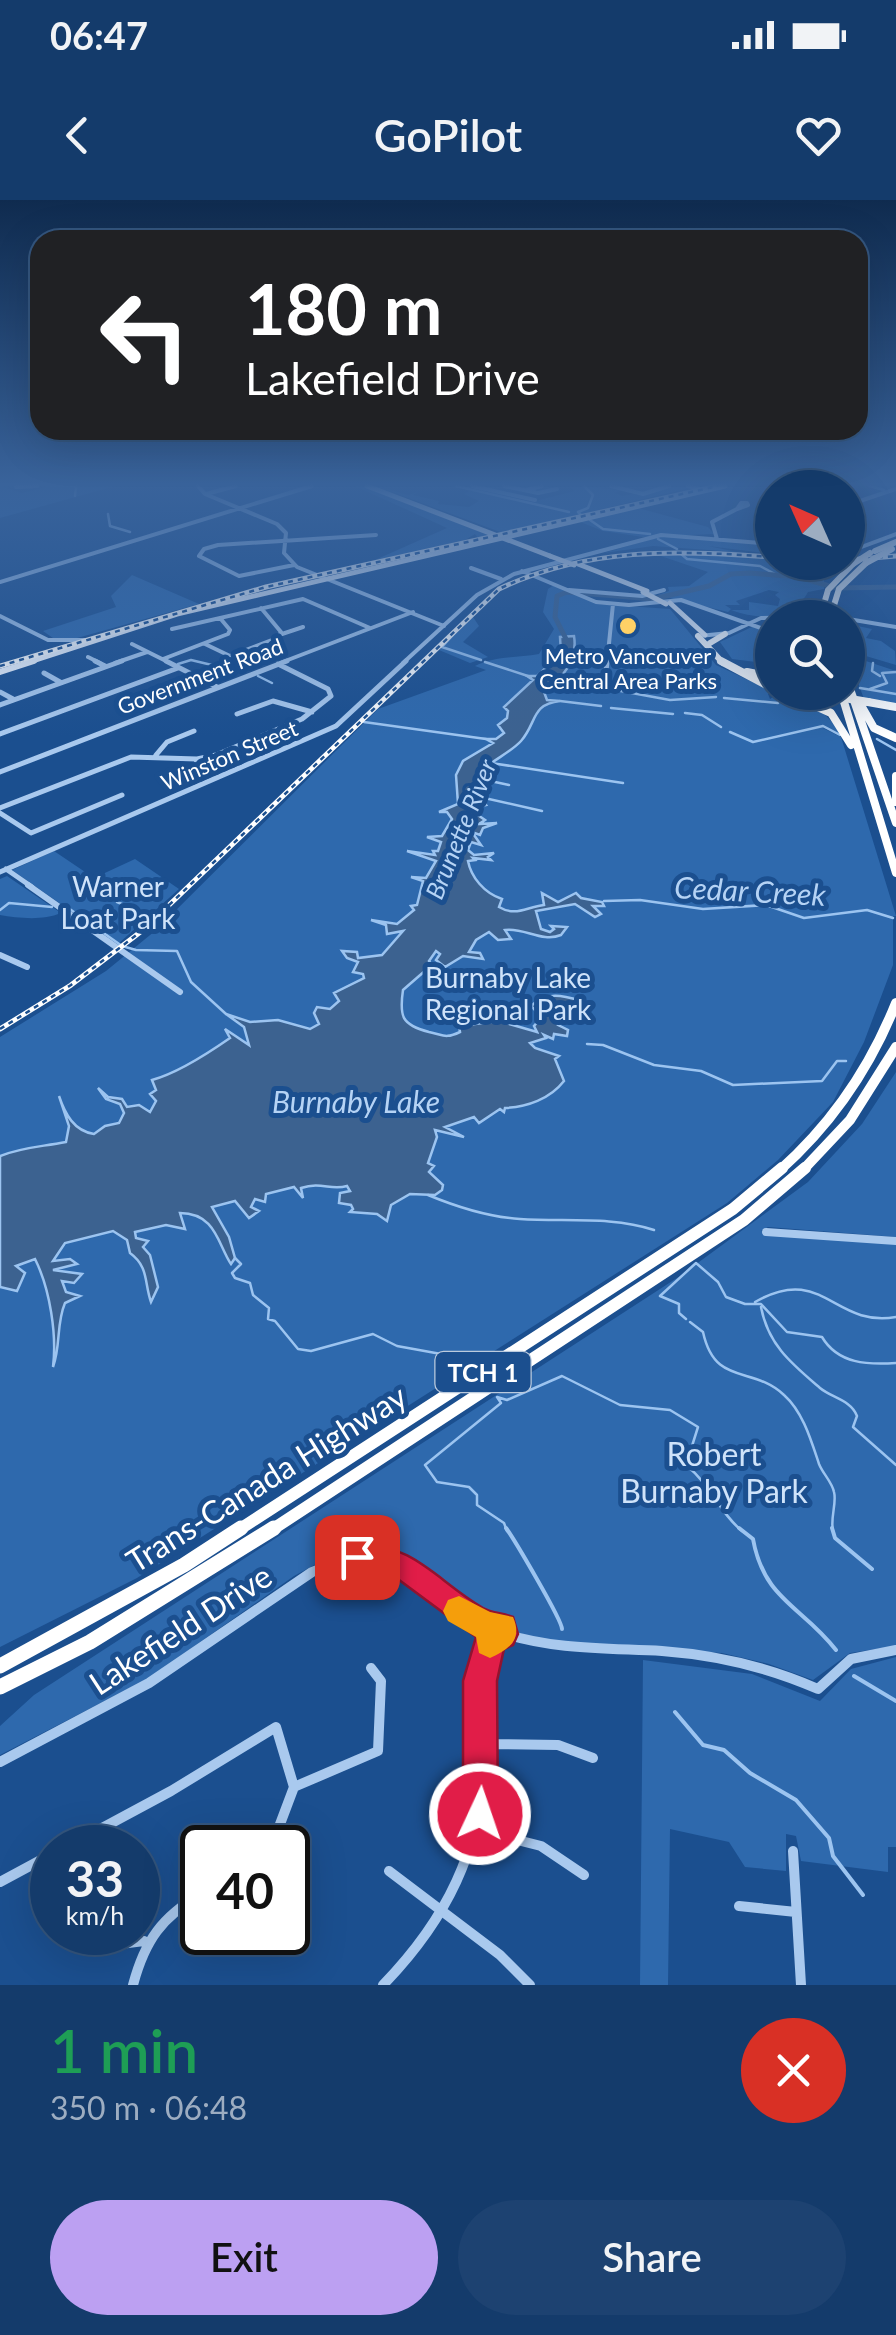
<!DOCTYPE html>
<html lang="en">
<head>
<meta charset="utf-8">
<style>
	:root { --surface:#143b6b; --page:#1d4271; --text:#f1f3f6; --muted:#9dadc1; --line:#33557e; --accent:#bca0f2 }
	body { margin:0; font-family:Lato,sans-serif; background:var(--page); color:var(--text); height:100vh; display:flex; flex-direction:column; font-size:38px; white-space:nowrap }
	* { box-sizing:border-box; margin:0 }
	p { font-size:32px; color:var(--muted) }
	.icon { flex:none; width:55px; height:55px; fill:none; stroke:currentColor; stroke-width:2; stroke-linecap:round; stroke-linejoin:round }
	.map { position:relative; height:1785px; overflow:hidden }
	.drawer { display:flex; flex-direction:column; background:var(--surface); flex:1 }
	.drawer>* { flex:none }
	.top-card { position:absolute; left:30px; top:30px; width:838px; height:210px; border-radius:30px; box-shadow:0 10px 40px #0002,0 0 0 2px var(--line); background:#202124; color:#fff; overflow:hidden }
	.needle { width:65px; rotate:315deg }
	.fabs { position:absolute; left:755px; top:270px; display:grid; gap:20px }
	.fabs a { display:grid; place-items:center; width:110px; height:110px; border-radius:50%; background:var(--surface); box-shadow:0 10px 40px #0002,0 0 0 2px var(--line); font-size:50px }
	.speed { position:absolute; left:30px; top:1625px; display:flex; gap:20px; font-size:50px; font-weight:700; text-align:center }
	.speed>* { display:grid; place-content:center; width:130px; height:130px; border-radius:50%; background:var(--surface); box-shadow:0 10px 40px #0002,0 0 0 2px var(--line); line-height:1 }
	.speed small { font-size:25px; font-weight:400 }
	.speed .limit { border:5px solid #111; border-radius:15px; background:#fff; color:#111 }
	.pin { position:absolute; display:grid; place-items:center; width:85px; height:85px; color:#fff; margin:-42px; border-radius:20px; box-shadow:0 5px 15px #0006 }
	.me { position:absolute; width:110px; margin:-55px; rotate:3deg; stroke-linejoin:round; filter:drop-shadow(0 0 8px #0008) }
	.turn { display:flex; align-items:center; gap:35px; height:210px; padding:0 50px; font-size:45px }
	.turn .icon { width:130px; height:130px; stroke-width:2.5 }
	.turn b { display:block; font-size:70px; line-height:85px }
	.round { display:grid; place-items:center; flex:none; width:105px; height:105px; border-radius:52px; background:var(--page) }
	.overview { display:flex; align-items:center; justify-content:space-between; height:170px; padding:0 50px }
	h1 { font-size:60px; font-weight:600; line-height:75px; color:#1e9e55 }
	.primary-button { display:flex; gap:20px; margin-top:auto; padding:20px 50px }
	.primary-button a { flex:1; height:115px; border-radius:60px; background:var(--accent); color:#111; font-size:40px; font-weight:600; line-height:115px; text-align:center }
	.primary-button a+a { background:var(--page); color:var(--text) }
	.status { display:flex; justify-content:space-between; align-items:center; height:70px; padding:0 50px; background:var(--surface); direction:ltr }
	.status svg { height:28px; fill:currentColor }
	header { display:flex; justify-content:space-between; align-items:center; height:130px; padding:0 50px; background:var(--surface); font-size:45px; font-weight:600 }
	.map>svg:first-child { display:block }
	.green { fill:#2e69ad }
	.water { fill:#3c6290; stroke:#9cc4f0; stroke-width:2.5 }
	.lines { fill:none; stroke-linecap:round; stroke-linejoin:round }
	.stream-far1 { stroke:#9cc4f0; stroke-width:2.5 }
	.stream { stroke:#9cc4f0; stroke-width:4 }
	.river { stroke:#3c6290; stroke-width:5 }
	.minor-far4 { stroke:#a9c9ee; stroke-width:4 }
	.minor-far3 { stroke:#a9c9ee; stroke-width:5 }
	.minor-far2 { stroke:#a9c9ee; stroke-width:6 }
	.minor-far1 { stroke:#a9c9ee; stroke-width:8 }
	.minor { stroke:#a9c9ee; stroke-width:10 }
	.major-far1 { stroke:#f0f6ff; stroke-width:5 }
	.major { stroke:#f0f6ff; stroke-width:6 }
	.highway-far4 { stroke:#fff; stroke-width:6 }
	.highway-far3 { stroke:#fff; stroke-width:8 }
	.highway-far2 { stroke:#fff; stroke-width:10 }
	.highway-far1 { stroke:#fff; stroke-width:12 }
	.highway { stroke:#fff; stroke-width:15 }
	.rail-casing { stroke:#fff; stroke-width:5 }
	.rail { stroke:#1b4f8f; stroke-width:2.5; stroke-dasharray:5; stroke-linecap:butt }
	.minor-bridge { stroke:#a9c9ee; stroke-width:4 }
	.major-bridge { stroke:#f0f6ff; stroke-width:5 }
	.highway-bridge-far1 { stroke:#fff; stroke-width:6 }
	.highway-bridge { stroke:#fff; stroke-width:8 }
	.route { fill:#e11d48; stroke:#92132f; stroke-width:2.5 }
	.slow { fill:#f59e0b }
	.poi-dot { fill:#ffd166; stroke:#1b4f8f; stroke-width:4 }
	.labels { text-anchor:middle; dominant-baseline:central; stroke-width:10; stroke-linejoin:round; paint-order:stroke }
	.far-poi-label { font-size:22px; fill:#fff; stroke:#1b4f8f }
	.far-street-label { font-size:22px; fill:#fff; stroke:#1b4f8f }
	.far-water-label { font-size:25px; font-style:italic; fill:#b5d3f5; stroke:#1b4f8f }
	.shield { fill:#1b4f8f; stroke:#bbcadd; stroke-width:2.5 }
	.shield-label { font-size:25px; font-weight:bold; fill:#fff }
	.park-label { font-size:28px; fill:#cfe3fa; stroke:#1b4f8f }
	.water-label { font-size:30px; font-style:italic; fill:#b5d3f5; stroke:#1b4f8f }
	.near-park-label { font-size:32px; fill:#cfe3fa; stroke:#1b4f8f }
	.near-street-label { font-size:32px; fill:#fff; stroke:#1b4f8f }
</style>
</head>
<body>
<div class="status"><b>06:47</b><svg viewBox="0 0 49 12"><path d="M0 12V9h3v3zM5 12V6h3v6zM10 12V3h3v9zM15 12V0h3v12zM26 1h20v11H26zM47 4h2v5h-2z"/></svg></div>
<header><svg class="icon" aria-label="back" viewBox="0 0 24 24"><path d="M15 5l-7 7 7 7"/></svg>GoPilot<svg class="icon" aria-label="heart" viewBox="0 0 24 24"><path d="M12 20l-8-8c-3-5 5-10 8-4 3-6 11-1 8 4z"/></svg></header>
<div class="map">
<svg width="896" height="1785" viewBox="0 0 896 1785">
	<rect width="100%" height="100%" fill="#1b4f8f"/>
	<path class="green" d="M0,286L22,293L49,286H115L0,318Z
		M355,286H364L488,335L478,338L475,334L465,340L375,360L447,328Z
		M376,286L408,295L418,292L413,295L439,301L438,304L469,307L479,301L464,294L475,288L535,301L575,291L569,286L622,290L615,293L623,296C633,292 638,296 647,294C663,291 672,283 689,288L503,333Z
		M638,308L708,327L714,334L643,337L603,331L578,321Z
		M662,336L772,345V354L708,346L737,352L653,346L604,353Z
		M649,352L762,357L772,359V362L839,363L824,380V389L808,392C793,420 760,421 731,410H749V402L778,406L780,399L775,395L779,392L769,390L736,401L740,405H725L731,409L728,412L658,395L669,391L668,387L689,386L708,372Z
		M132,375L199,404L70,440L53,438L43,431L116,407L111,396Z
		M554,385L599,404L670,409L716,465L772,491L768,494L770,499L779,493C806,502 826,508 840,534L821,527L841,537L896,716H893V765L864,842L833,902L778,960L727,1003L137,1378L0,1447V837L106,771L155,731L378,509L486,470L475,466C495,456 517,458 539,454L554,429L543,412L548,389Z
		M473,417L479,426L463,442L488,457L470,463L439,450Z
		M848,424L872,429L866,438L881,441L895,451L896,465L849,451Z
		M754,426L770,436L772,464L732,459L720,442Z
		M848,455L896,471V505L864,499Z
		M54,651L94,678L135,659L179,689L118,744L12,670Z
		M7,676L61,713C42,721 18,718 0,715V679Z
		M896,872V1037L768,1027L761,1031L896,1042V1446L850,1453L813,1480L769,1464L722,1453L544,1441L486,1422L400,1360L378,1353L351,1351L331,1356L294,1376L149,1478L0,1555V1526L34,1495L680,1076L808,982L862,924Z
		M896,1457V1647H888V1672L801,1661L796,1636L786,1634V1671L745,1667L729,1642L670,1629L668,1785H640L643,1460L752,1474L820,1501L851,1469Z"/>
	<path class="water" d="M574,436C578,460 563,478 544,492L547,500L560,501C531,504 537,523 521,541C512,551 497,558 486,567L481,599L486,605L478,607L475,613L485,620L479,624L497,623L483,628L480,635L472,632L481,645L471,642L468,650L474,655L494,653L488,657L491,660L473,658L475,660L468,661C471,677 484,693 502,699L499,707C516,717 526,707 544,705L542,693L558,702L576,693L581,698L602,702L604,706H593L601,714L595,717L575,704L536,711L541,729L550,732L554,729L551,726L567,727L561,735C542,743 524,727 505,730L511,739L498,740L489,732L476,740L469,752L480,753L483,759L463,756L445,767L436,760L440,754L436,751L429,761L439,774L426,770L403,790C399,817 402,825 429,832C444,835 445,839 460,832L459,826L499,821L537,832L534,826L542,817L531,806C549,790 564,796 586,802L588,806L564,811L558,825L568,830L567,836L554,834L553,839L544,835L546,838L530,843L535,848L559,856L555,859L564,881C550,899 527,907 505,908L504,912L500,909L479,923L474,917L445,927L464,937L435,930L437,937L428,963L434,966L429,972L443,985L442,990L435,995L410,994L391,1005L387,1021L377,1014L350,1012L353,1009L351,1005L339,1003L340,993L350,991L347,986C330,991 322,981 301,988L303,998L294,987L266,994L265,1002L255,999L251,1007L259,1011L249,1018L235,1001L212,1007L229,1037L235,1058L231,1064C218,1045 216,1013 180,1013L185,1029L166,1025L135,1032L136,1038L148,1041L143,1047L150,1055L158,1087L151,1102C144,1082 149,1067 130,1053L127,1040L113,1031L65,1043L53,1061L70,1059L77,1064L53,1070L82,1074L74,1083L62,1081L66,1092L80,1096L65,1103C56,1124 61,1145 53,1167C57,1135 50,1089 35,1059L16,1066L25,1073L17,1091L0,1087V956C23,947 40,947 66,942L69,926L59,896C65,914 74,931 94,934L105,926L119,923L124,913L120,904L106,899L98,888L108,897L122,899L127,907L139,905L150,912L156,901L150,894L156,890L152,880C178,873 207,854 230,838L225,829L249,845L244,827L226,814L250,822L278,820L310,829L319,824L314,813L317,807L330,809L339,801L334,793L364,778L363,774L353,772L358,762L347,758L342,751L357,752L358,758L382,755L403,731L387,734L386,725L371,720L397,724L414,710L411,706L417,705L423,681L411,677L426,678L436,661L407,651L435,655L433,651H438L441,642L427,637L442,636L452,619L447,612H439L458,604L456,575L463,561L493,543L486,539H496L504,533L498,525L507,518L508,511L504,507L533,480L527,476H537L561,454L560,437Z"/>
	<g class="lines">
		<path class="stream-far1" d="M456,286L569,312
			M870,286L884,290
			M75,296L76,286
			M108,314L110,326L130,332
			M581,315L578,312L588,308L593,295L584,286
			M590,320L603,329L650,334
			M658,339L677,349
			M680,353L687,359L760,366L777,375
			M469,417L442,447L481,460
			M485,462L531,477
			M873,463L872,471L880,476
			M178,464L191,460L216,466
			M258,476L272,483
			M554,481L569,488L600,489
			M860,488L896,494
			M610,489L670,500L716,497
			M870,489L887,483L882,473L896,472
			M724,498L778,503L781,495
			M560,501L601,506
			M611,508L673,514
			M685,513L702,515L721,527
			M364,522L486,539
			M730,532L753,542L823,526L840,535
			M877,539L896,550
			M491,563L623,583
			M481,579L509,585
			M480,597L542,611
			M604,701L640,700L703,709L766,705L804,718L867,710L893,718
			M117,702L141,712
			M64,705L122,746L136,750L177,751L191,782L226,814
			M0,710L9,703L52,707
			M587,844L603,845L654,865L701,871L733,885L822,881L837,861H846
			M428,995C457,1007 488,1017 520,1019C564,1022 612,1016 654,1030
			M235,1058L241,1064L232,1073L235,1078L250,1083L253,1095L269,1108L268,1119L275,1121L298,1149L311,1151L373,1134L397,1146L441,1154L446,1160
			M755,1102C823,1063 833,1128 896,1117
			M761,1107C768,1145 792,1164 820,1188C832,1198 851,1200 857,1216L853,1227L896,1265
			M686,1119L679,1113V1104L660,1096L696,1063L718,1082L726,1097L745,1104H761L787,1132L822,1137C838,1164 868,1165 896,1163
			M690,1122L703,1132C715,1187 752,1165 784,1195C803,1212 811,1240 819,1264C823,1274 832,1282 834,1292C837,1303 830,1318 833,1331
			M452,1164L462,1165
			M507,1331L504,1323L477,1305V1295L469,1287L437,1282L425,1265L501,1203L497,1197L507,1200L562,1176L620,1205L670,1210L698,1227L686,1265C713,1287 718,1311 742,1331"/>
		<path class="stream" d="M506,1328C514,1339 562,1420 562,1429
			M739,1328L753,1339C764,1400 802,1406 836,1450
			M832,1328L835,1338L872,1369
			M854,1476L896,1501
			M675,1512L703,1545L724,1550L750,1573L796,1600L829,1638L833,1656L863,1695"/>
		<path class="river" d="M570,447L555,417L557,396L567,392L653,399L709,386L731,374L750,373L799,377L836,388L896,387"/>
		<path class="minor-far4" d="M198,286L205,294L277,324L286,333L284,353L297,367L444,426
			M472,286L535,300
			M504,286L538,293L557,289
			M611,286L643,294L669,286
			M688,286L702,290
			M16,287L37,286
			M527,290L542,286
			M206,294L236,286
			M741,303H747L748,305L737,309Z
			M848,305L896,289
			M717,339L712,322L737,309
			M848,352L896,334
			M294,365L239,376L199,356L204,349L218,345L376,335
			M471,368L501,379
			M522,371L596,402L629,405L681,400L772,432
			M0,382L312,286
			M569,390L642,396L664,390
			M0,416L48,440H90
			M848,419L896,427
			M172,429L303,399L370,428
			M282,434L303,427
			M699,436L729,433L761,418L808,417
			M132,444L170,463
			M205,444L230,456L277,438L281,432L261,408
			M88,457L100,463
			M163,459L228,434L230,430L220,418
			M115,463L147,452
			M280,463L413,412
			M403,463L477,395L514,374L661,335L772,344
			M607,463L613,404"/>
		<path class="minor-far3" d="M95,461L105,466
			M166,461L217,487
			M44,473L60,482
			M605,482L607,461
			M0,492L13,499
			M0,505L122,461
			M237,514L273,501L312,512
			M0,534L178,468
			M156,555L167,542L194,531
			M0,572L287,461
			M169,577L196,565L197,559
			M0,608L131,557L197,559L216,555L302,519L331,496L328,489L278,464
			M0,613L31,633L122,595
			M6,669L32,687
			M0,672L336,526L406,461"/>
		<path class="minor-far2" d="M28,685L180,792
			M0,755L27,767"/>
		<path class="minor-far1" d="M766,1032L896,1041"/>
		<path class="minor" d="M490 1431a6 6 0 1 1 12 0a6 6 0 1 1-12 0Z
			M502,1433C555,1450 607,1448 662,1451C716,1455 768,1467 818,1489L851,1459L896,1450
			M482,1544L558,1545L593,1558
			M0,1562L149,1483L312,1372C394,1335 425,1388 490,1428
			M294,1587L378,1551L381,1481L371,1468
			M478,1630L541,1646L584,1675
			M65,1648L171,1591L276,1527L294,1587L271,1648
			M793,1651L801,1785
			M389,1671L500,1755L530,1785
			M0,1682L52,1654
			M739,1706L796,1712
			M81,1749L144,1741
			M258,1750L276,1732
			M133,1785C145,1740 162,1717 202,1693
			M383,1785C445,1721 483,1649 483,1558C483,1516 479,1477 493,1436"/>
		<path class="major-far1" d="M367,286L550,356
			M578,364L647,391
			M670,403L705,435
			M26,463L177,414L725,286"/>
		<path class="major" d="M0,472L34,461"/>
		<path class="highway-far4" d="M875,351L896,342
			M820,418L828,390L853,364
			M830,418L839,389L866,363
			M698,436L723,463
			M710,443L725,434"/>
		<path class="highway-far3" d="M721,461L772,488
			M747,472L772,477
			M848,483L896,623
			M785,492L831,513L851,545
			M841,492L896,673
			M868,502L896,507
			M862,507L874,528L896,538
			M896,576V602"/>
		<path class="highway-far2" d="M779,971C832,924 870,868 896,803
			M802,971L850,920L896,847"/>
		<path class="highway-far1" d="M237,1331L733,1009L782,968
			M270,1331L744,1020L805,968"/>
		<path class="highway" d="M0,1466L184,1365L241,1328
			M0,1487L90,1442L274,1328"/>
		<defs>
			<path id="rail" d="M848,360L896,356
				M0,466L266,387L718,286
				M0,829L71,785L143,730L499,389C587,347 677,350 772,357"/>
		</defs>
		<use href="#rail" class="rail-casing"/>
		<use href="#rail" class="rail"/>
		<path class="minor-bridge" d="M808,417L825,418"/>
		<path class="major-bridge" d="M550,356L574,365
			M643,392L666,404"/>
		<path class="highway-bridge-far1" d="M866,363L892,349
			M853,364L870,353"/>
		<path class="highway-bridge" d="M827,495L868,502"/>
	</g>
	<linearGradient id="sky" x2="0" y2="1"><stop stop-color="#0f2b4f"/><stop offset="0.53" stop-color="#39639b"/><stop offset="1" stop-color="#39639b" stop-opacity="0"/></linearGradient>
	<rect width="896" height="536" fill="url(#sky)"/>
	<path class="route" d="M357,1343C416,1345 437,1381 483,1408C492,1413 503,1413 513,1417L518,1434L513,1445L504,1449L497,1481L498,1614L493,1626L480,1631L468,1626L463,1614V1481L476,1437L395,1377L346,1366L342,1357L346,1347Z"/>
	<path class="slow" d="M459,1396L490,1412L513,1417C523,1439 509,1450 490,1458L479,1453L476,1437L448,1421L443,1411L448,1400Z"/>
	<circle class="poi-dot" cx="628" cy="426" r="10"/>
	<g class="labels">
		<g class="far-poi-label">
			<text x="628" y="455">Metro Vancouver<tspan x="628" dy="25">Central Area Parks</tspan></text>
		</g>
		<g class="far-street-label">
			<text transform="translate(200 476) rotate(-21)">Government Road</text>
			<text transform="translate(229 555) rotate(-23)">Winston Street</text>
		</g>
		<g class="far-water-label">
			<text transform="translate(460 629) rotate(-68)">Brunette River</text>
		</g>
		<rect class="shield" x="435.5" y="1152" width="95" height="40" rx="8"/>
		<g class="shield-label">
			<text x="483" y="1172">TCH 1</text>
		</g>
		<g class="park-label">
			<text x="118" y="686">Warner<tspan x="118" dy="32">Loat Park</tspan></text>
			<text x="508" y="777">Burnaby Lake<tspan x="508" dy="32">Regional Park</tspan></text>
		</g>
		<g class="water-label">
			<text transform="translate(750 690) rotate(3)">Cedar Creek</text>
			<text x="356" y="901">Burnaby Lake</text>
		</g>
		<g class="near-park-label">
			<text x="714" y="1253">Robert<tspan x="714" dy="37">Burnaby Park</tspan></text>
		</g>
		<g class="near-street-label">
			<text transform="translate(266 1278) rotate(-32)">Trans-Canada Highway</text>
			<text transform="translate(180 1429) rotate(-33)">Lakefield Drive</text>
		</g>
	</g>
</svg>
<div class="fabs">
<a><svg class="needle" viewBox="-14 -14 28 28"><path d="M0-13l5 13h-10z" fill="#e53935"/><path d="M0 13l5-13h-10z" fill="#9dadc1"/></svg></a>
<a><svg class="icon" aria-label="search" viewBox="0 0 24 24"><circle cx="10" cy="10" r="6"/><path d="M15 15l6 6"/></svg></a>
</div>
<div class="speed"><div>33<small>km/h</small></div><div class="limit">40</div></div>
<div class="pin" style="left:357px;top:1357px;background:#d93025"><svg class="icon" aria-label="arrive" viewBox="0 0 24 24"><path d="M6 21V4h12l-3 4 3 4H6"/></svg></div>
<svg class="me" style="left:480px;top:1614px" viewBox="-20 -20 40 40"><circle r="17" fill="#e11d48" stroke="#fff" stroke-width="3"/><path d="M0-11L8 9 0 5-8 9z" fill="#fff"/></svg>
<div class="top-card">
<div class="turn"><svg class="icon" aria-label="left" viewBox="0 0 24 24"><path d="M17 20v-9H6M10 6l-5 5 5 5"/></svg><div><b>180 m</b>Lakefield Drive</div></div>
</div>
</div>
<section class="drawer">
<div class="overview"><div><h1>1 min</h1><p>350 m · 06:48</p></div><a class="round" style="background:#d93025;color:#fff"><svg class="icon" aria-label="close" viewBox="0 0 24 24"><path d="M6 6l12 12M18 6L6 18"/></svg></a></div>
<div class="primary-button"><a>Exit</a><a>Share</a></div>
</section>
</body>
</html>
